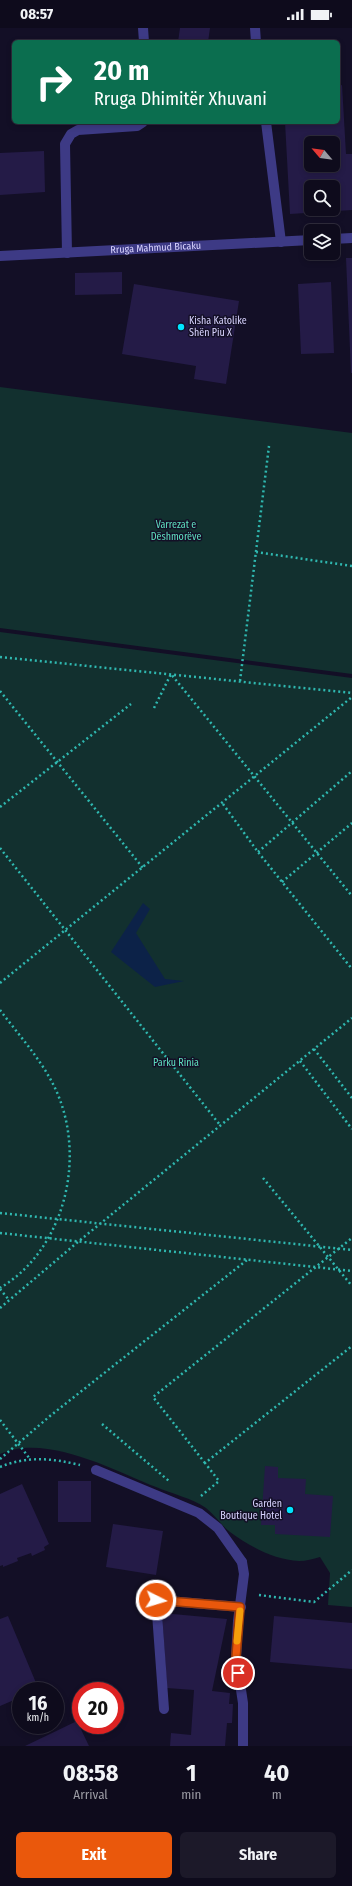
<!DOCTYPE html>
<html lang="en">
<head>
<meta charset="utf-8">
<style>
	:root { --surface:#0e0b1c; --page:#1c1929; --text:#f1f3f6; --muted:#9b9ba3; --line:#2e2b3b; --accent:#ea580c }
	body { margin:0; font-family:"Fira Sans Condensed",sans-serif; background:var(--page); color:var(--text); height:100vh; display:flex; flex-direction:column; font-size:15px; white-space:nowrap }
	* { box-sizing:border-box; margin:0 }
	p { font-size:13px; color:var(--muted) }
	.icon { flex:none; width:22px; height:22px; fill:none; stroke:currentColor; stroke-width:2; stroke-linecap:round; stroke-linejoin:round }
	.map { position:relative; height:1718px; overflow:hidden }
	.details { display:flex; flex-direction:column; background:var(--surface); flex:1 }
	.details>* { flex:none }
	.top-card { position:absolute; left:12px; top:12px; width:328px; height:84px; border-radius:6px; box-shadow:0 2px 6px #0003,0 0 0 1px var(--line); background:#0b6e4f; color:#fff; overflow:hidden }
	.needle { width:26px; rotate:299deg }
	.buttons { position:absolute; left:304px; top:108px; display:grid; gap:8px }
	.buttons a { display:grid; place-items:center; width:36px; height:36px; border-radius:6px; background:var(--surface); box-shadow:0 2px 6px #0003,0 0 0 1px var(--line); font-size:20px }
	.speed { position:absolute; left:12px; top:1654px; display:flex; gap:8px; font-size:20px; font-weight:700; text-align:center }
	.speed>* { display:grid; place-content:center; width:52px; height:52px; border-radius:50%; background:var(--surface); box-shadow:0 2px 6px #0003,0 0 0 1px var(--line); line-height:1 }
	.speed small { font-size:10px; font-weight:400 }
	.speed .limit { border:6px solid #d22; background:#fff; color:#111 }
	.pin { position:absolute; display:grid; place-items:center; width:34px; height:34px; color:#fff; margin:-17px; border:2px solid #fff; border-radius:50%; box-shadow:0 1px 4px #0007 }
	.me { position:absolute; width:44px; margin:-22px; rotate:95deg; stroke-linejoin:round; filter:drop-shadow(0 0 3px #0008) }
	.turn { display:flex; align-items:center; gap:14px; height:84px; padding:0 16px; font-size:18px }
	.turn .icon { width:52px; height:52px; stroke-width:2.5 }
	.turn b { display:block; font-size:28px; line-height:34px }
	.eta { display:flex; justify-content:space-evenly; align-items:center; height:68px; text-align:center }
	.eta b { font-size:24px; font-weight:700; line-height:28px }
	.primary-button { display:flex; gap:8px; margin-top:auto; padding:8px 16px }
	.primary-button a { flex:1; height:46px; border-radius:6px; background:var(--accent); color:#fff; font-size:16px; font-weight:700; line-height:46px; text-align:center }
	.primary-button a+a { background:var(--page); color:var(--text) }
	.status { display:flex; justify-content:space-between; align-items:center; height:28px; padding:0 20px; background:var(--surface); direction:ltr }
	.status svg { height:11px; fill:currentColor }
	.map>svg:first-child { display:block }
	.green { fill:#12302f }
	.water { fill:#0c2248 }
	.building { fill:#241b47; fill-rule:evenodd }
	.lines { fill:none; stroke-linecap:round; stroke-linejoin:round }
	.path { stroke:#2fb8b0; stroke-width:2.5; stroke-dasharray:2 3; stroke-linecap:butt }
	.lane { stroke:#3d3a85; stroke-width:10 }
	.street { stroke:#3d3a85; stroke-width:10 }
	.route-casing { stroke:#983908; stroke-width:10 }
	.route { stroke:#ea580c; stroke-width:7 }
	.slow { stroke:#f59e0b; stroke-width:7 }
	.poi-dot { fill:#00e5ff; stroke:#130f26; stroke-width:1.5 }
	.labels { text-anchor:middle; dominant-baseline:central; stroke-width:3; stroke-linejoin:round; paint-order:stroke }
	.street-label { font-size:10px; fill:#d9d4ff; stroke:#130f26 }
	.poi-label { font-size:10px; fill:#d9d4ff; stroke:#130f26; text-anchor:start }
	.park-label { font-size:10px; fill:#5fe0c0; stroke:#130f26 }
</style>
</head>
<body>
<div class="status"><b>08:57</b><svg viewBox="0 0 49 12"><path d="M0 12V9h3v3zM5 12V6h3v6zM10 12V3h3v9zM15 12V0h3v12zM26 1h20v11H26zM47 4h2v5h-2z"/></svg></div>
<div class="map">
<svg width="352" height="1718" viewBox="0 0 352 1718">
	<rect width="100%" height="100%" fill="#130f26"/>
	<path class="green" d="M0,359L352,405V646L0,600Z
		M0,604L352,650V1579L328,1577L330,1545L320,1529C313,1531 306,1533 299,1533C274,1532 249,1518 230,1504C221,1497 215,1487 206,1480C192,1470 172,1466 156,1459C113,1442 46,1405 0,1426Z"/>
	<path class="water" d="M143,875L150,881L136,905L165,951L184,953L155,959L111,924Z"/>
	<path class="building" d="M180,0H210L208,14H178Z
		M342,57L346,126H352V182L290,186L285,94H338V58ZM311,115H333V137H311ZM311,159H333V181H311Z
		M44,123L45,164L0,167V125Z
		M346,230H352V345H351Z
		M122,244V266L75,267V245Z
		M331,254L334,325L301,326L298,256Z
		M134,256L239,273L226,356L194,351L196,338L122,326Z
		M265,1438L278,1439V1450L306,1451L305,1466L333,1468L330,1509L275,1506V1497H261Z
		M58,1453H91V1494H58Z
		M22,1456L49,1516L44,1519L45,1522L32,1528L31,1525L17,1530L18,1533L3,1539V1537L0,1538V1466Z
		M113,1496L163,1503L156,1547L106,1539Z
		M162,1585L227,1591L212,1663L230,1665L229,1676H233L232,1695H227L225,1718H170L171,1705L191,1707L194,1662L167,1660Z
		M8,1588L39,1662L21,1663V1669L0,1678V1591Z
		M274,1588L352,1595V1641L270,1634Z
		M77,1693L89,1718H25Z"/>
	<g class="lines">
		<path class="path" d="M256,524L352,538
			M0,629L352,665
			M240,653L269,418
			M0,663L143,840
			M154,680L171,646L352,868
			M223,776L258,824L352,941
			M0,779L131,676
			M0,820L220,1097
			M258,824L352,743
			M282,854L352,795
			M0,955L352,669
			M0,982C18,1006 39,1029 53,1056C88,1124 67,1220 0,1260
			M314,1021L352,1070
			M300,1033L352,1101
			M263,1150L352,1258
			M0,1185L352,1222
			M0,1205L352,1243
			M0,1261L9,1272
			M0,1280L79,1213L352,990
			M0,1392L30,1431
			M102,1396L169,1453
			M0,1431L50,1388L247,1232
			M205,1435L153,1369L352,1210
			M0,1439C27,1428 51,1430 80,1437
			M201,1468L219,1453L205,1435L352,1318
			M259,1567L314,1574L352,1542"/>
		<path class="lane" d="M96,1442L199,1485L218,1500L242,1534
			M164,1681L156,1572L241,1579"/>
		<g class="street">
			<path d="M143,0L144,14"/>
			<path d="M255,0L256,14"/>
			<path d="M266,94L281,214"/>
			<path d="M333,211L352,210"/>
			<path d="M67,225L65,116L71,106L78,102L137,98L143,94"/>
			<path id="s1" d="M0,228L311,212"/>
			<path d="M242,1534L244,1546L238,1593L236,1629L243,1675V1718"/>
		</g>
	</g>
	<g class="lines">
		<defs>
			<path id="route" d="M156,1572L240,1579L236,1629L238,1645"/>
		</defs>
		<use href="#route" class="route-casing"/>
		<use href="#route" class="route"/>
		<path class="slow" d="M237,1613L240,1583"/>
	</g>
	<g class="poi-dot">
		<circle cx="181" cy="299" r="4"/>
		<circle cx="290" cy="1482" r="4"/>
	</g>
	<g class="labels">
		<g class="street-label">
			<text stroke="none"><textPath href="#s1" startOffset="156">Rruga Mahmud Bicaku</textPath></text>
		</g>
		<g class="poi-label">
			<text x="189" y="293">Kisha Katolike<tspan x="189" dy="12">Shën Piu X</tspan></text>
			<text x="282" y="1476" text-anchor="end">Garden<tspan x="282" dy="12">Boutique Hotel</tspan></text>
		</g>
		<g class="park-label">
			<text x="176" y="497">Varrezat e<tspan x="176" dy="12">Dëshmorëve</tspan></text>
			<text x="176" y="1035">Parku Rinia</text>
		</g>
	</g>
</svg>
<div class="buttons">
<a><svg class="needle" viewBox="-14 -14 28 28"><path d="M0-13l5 13h-10z" fill="#e53935"/><path d="M0 13l5-13h-10z" fill="#9b9ba3"/></svg></a>
<a><svg class="icon" aria-label="search" viewBox="0 0 24 24"><circle cx="10" cy="10" r="6"/><path d="M15 15l6 6"/></svg></a>
<a><svg class="icon" aria-label="layers" viewBox="0 0 24 24"><path d="M12 4l9 5-9 5-9-5zM3 14l9 5 9-5"/></svg></a>
</div>
<div class="speed"><div>16<small>km/h</small></div><div class="limit">20</div></div>
<div class="pin" style="left:238px;top:1645px;background:#d93025"><svg class="icon" aria-label="arrive" viewBox="0 0 24 24"><path d="M6 21V4h12l-3 4 3 4H6"/></svg></div>
<svg class="me" style="left:156px;top:1572px" viewBox="-20 -20 40 40"><circle r="17" fill="#ea580c" stroke="#fff" stroke-width="3"/><path d="M0-11L8 9 0 5-8 9z" fill="#fff"/></svg>
<div class="top-card">
<div class="turn"><svg class="icon" aria-label="right" viewBox="0 0 24 24"><path d="M7 20v-9h11M14 6l5 5-5 5"/></svg><div><b>20 m</b>Rruga Dhimitër Xhuvani</div></div>
</div>
</div>
<section class="details">
<div class="eta">
<div><b>08:58</b><p>Arrival</p></div>
<div><b>1</b><p>min</p></div>
<div><b>40</b><p>m</p></div>
</div>
<div class="primary-button"><a>Exit</a><a>Share</a></div>
</section>
</body>
</html>
